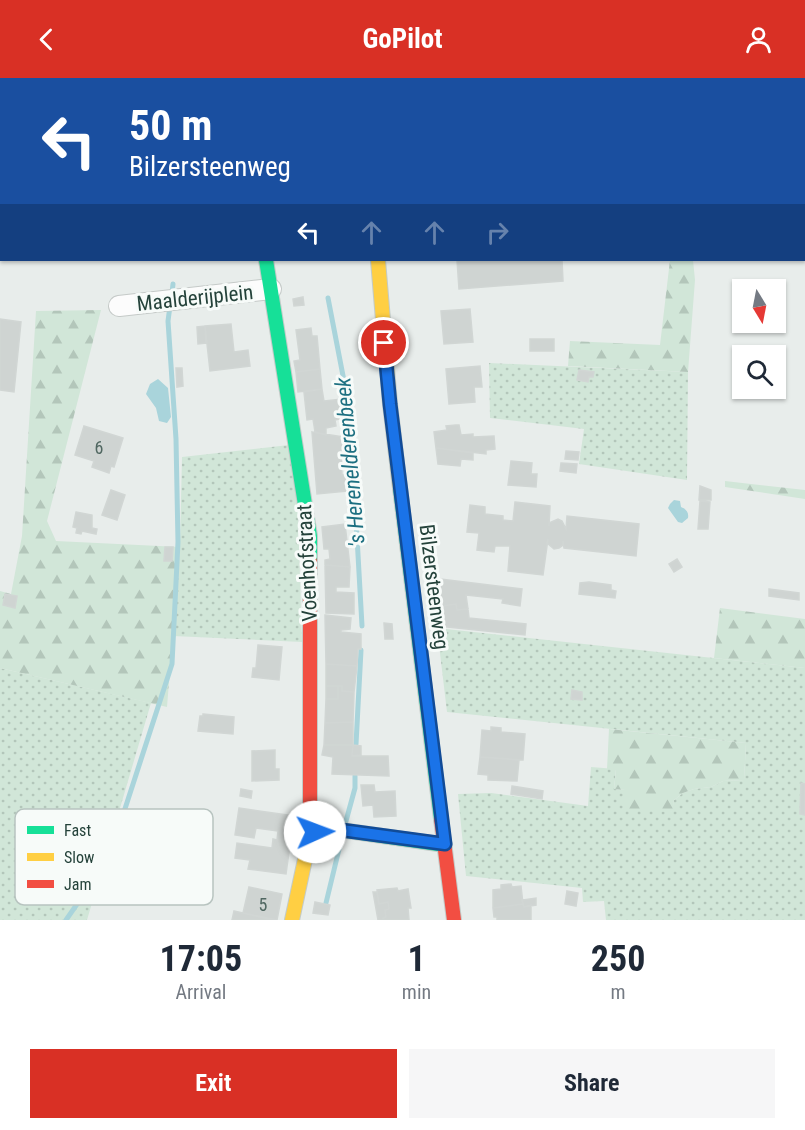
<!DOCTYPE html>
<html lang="en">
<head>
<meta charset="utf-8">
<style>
	:root { --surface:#fff; --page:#f6f6f7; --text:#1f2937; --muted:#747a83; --accent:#d93025 }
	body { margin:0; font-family:"Roboto Condensed",sans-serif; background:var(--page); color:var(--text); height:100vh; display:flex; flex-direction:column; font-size:22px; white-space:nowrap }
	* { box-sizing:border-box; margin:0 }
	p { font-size:20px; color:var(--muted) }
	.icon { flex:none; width:33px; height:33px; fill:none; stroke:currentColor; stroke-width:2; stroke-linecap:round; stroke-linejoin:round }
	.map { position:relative; height:842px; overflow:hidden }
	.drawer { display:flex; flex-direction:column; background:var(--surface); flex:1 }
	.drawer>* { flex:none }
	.hud { position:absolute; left:0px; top:0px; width:806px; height:183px; box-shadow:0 2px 4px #0004; background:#1a4fa0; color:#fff; overflow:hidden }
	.needle { width:39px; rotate:170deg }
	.controls { position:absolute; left:732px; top:201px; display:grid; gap:12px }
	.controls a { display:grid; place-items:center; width:54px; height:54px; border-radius:0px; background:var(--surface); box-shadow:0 2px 4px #0004; font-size:30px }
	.pin { position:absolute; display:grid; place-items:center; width:51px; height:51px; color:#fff; margin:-26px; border:3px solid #fff; border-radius:50%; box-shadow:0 2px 6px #0007 }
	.me { position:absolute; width:66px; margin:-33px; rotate:88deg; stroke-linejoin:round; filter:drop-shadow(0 0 4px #0008) }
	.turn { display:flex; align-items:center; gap:21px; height:126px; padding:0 30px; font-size:27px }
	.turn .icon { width:78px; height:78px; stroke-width:2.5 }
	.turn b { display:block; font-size:42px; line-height:51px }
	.lanes { display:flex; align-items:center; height:57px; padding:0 30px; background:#0003; justify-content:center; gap:30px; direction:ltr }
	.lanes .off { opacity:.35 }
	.eta { display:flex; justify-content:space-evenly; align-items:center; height:102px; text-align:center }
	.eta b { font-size:36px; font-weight:700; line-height:42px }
	.button { display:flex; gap:12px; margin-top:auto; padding:12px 30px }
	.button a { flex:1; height:69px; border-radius:0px; background:var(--accent); color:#fff; font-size:24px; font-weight:700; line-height:69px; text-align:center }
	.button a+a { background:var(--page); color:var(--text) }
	header { display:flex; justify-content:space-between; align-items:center; height:78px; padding:0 30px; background:var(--accent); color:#fff; font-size:27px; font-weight:700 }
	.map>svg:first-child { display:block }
	.grass { fill:url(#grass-dots) }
	.forest { fill:url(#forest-firs) }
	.water { fill:#a9d4db }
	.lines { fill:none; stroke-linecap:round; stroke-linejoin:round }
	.stream { stroke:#a9d4db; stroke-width:5 }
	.building { fill:#cfd4d2; stroke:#d1d6d4; stroke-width:1.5 }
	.street-casing { stroke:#c5cac8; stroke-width:22 }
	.fast-casing { stroke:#c3cbc8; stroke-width:16 }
	.slow-casing { stroke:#c3cbc8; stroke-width:16 }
	.jam-casing { stroke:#c3cbc8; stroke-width:16 }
	.street { stroke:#fcfcfc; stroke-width:20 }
	.fast { stroke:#16e098; stroke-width:14 }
	.slow { stroke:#ffcf43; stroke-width:14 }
	.jam { stroke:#f24e42; stroke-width:14 }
	.route-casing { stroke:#114b97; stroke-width:15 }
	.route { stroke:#1a73e8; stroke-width:10 }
	.labels { text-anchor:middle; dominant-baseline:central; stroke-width:6; stroke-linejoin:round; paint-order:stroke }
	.number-label { font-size:18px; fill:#506761 }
	.street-label { font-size:21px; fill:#24423a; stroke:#f7fbf9 }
	.water-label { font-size:22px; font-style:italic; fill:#1c6f80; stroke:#f7fbf9 }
	.key { fill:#f7fbf9; stroke:#b8c4c0; stroke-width:1.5 }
	.key-label { font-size:16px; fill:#24423a }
</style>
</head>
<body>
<header><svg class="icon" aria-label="back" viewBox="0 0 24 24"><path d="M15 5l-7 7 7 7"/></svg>GoPilot<svg class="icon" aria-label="person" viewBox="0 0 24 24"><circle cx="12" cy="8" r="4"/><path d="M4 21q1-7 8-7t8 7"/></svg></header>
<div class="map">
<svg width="805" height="842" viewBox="0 0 805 842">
	<defs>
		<pattern id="grass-dots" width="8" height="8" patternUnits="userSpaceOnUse" patternTransform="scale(1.5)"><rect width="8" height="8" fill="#d1e6d8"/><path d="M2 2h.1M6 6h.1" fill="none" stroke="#b3c6ba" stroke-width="1.8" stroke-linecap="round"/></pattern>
		<pattern id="forest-firs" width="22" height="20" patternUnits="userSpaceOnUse" patternTransform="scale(1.5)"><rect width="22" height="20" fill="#d1e6d8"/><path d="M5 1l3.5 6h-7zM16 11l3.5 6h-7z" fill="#b3c6ba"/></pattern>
	</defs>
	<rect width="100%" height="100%" fill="#e8edeb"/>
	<path class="grass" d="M516,0H738L739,1L516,2Z
		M489,285L688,294L687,402L579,386L584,351L490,340Z
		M289,367L298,434L302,564L173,558L180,468L182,379Z
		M437,550L805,590V842H606L604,823L583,824L582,810L466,798L458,716L491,715L588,728L591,689L616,691L614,711L625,712L672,734L674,722L683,715L694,711L711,709L723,703L744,702L746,665L447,634Z
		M0,590L151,625L87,842H0Z"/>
	<path class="forest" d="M670,182H693L695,202L688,294L568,288L570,263L660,267Z
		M101,232L47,443L56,463L180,469L167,629L0,590V513L11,516L22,458L36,233Z
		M725,403L805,412V421L725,409Z
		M720,530L805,541V590L714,580Z
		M609,651L746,665L744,702L723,703L711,709L694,711L683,715L674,722L673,734L623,731L625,712L614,711L616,692L607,691Z"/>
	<path class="water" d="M158,301L168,310L171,339L167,345L159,343L156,330L146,316L150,306Z
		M674,422L680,423L681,429C686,431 689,434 688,440L682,445L678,444L668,430L670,426Z"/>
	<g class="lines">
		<path class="stream" d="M172,215L173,206
			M328,220L350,334L362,548
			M356,666L361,572
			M346,743L355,710V698
			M326,825L341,763
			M66,842L109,780L172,586L178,464L176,361L168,243L170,228"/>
	</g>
	<path class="building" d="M277,0H317V2H277Z
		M457,182H562L563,203L459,211Z
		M303,219L304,227L294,228L293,221Z
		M470,231L473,264L444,266L441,233Z
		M0,241L21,244L14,314L0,312Z
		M231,246L234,274L248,272L250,288L210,293L205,248Z
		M205,248L206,265L198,266L197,249Z
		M311,250L312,258H317L320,291L296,294L294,283L300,282L296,252Z
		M530,261H554V273H530Z
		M480,288L482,309H474L475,324L449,326L446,291Z
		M176,290H182L183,308L177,309Z
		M320,291L322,311L298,314L296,294Z
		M579,292L594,294L593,299H589L588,304L577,302Z
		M322,311L324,323L342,321L344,340L335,342L336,348L326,350V357L315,354L313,341L307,342L304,314Z
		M456,347H459L461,357L473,356V359L494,358L495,371L486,372V376L436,370L434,354L447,352L446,348Z
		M84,348L123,360L114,389L111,388L109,395L92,389L94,383L75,377Z
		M312,354L343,359L345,376H341L342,397L346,396L347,413L317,416Z
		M436,370L473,375V382L461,381L460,388L438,386Z
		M566,373L579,374L578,382L565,381Z
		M511,383L532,385L531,396H537L536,409L508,407Z
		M561,385L577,386L576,395L560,393Z
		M700,408L711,412V422H699Z
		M111,412L125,417L117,442L102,437Z
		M700,423L710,424L708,451H698Z
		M515,424L550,428L549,448V445L558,441L562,443L566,451L567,438L639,446L636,478L564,470L563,463V467L559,470L554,471L547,465L548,461L543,497L508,493L510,468H495L494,474L477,472L479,455L467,454L470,427L485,429V436L503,438V442L513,443Z
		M76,434L92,437V450L97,451L96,456L82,453L81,456L76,455L77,450L73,449Z
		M345,446L350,489L325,487V482L330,481L329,471H324L322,449Z
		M165,469H173L172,483H164Z
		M677,481L682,489L674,494L669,486Z
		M325,487L350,489L349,509H336V514L354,515V536L326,535Z
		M432,500L522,511L520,528L502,525L503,521L466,517L468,531L457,532L456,526L435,529Z
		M589,504L611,507V512L616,513L615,520L579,516L580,505Z
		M769,511L799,515V522L769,518Z
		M5,516L17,518L15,530L3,527Z
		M456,526L457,532L468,531L469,540L526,546L525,557L438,548L435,529Z
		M325,537L351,540L350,551L341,552V554L361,556V571H358L357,588L326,586Z
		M384,545L392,546L393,561H385Z
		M258,567L282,569L279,602L252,599L253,590H256Z
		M326,586L357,588L354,614L342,613V608H326Z
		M326,608H338V621H326Z
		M338,608H342V613L354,614L353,644L325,645L326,621H338Z
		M572,612L582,614V622L571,621Z
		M203,636L234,639L233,656L198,653L200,638H203Z
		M353,644V667H324L325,645Z
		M491,649L501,650V654L525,656L523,682L480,679L482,652L491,653Z
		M324,667H353L352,678H388L389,698L332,696L333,679L322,677Z
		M353,667L361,668V677L352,678Z
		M275,672V691H279V702L252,703V673Z
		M480,679L519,682L517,703L488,702V697L478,696Z
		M801,705L805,706V737L800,736Z
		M361,707H374L375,714L395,713L396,738L374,739L373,727L363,728Z
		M512,708L543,713L542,721L511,716Z
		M241,711L252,713L251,720L240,718Z
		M239,730L294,738L286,796L248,791L250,782L235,780L237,765L272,770L273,761L277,762L278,753L256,750L254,760L235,757Z
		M511,806L512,809L521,808L523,826L493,830V812L501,811V807Z
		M249,809L282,816L277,842L243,835Z
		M397,810L398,813L408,811L411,830H408L409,842H383V840L386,839L385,832L389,831L388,824L379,826L377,812Z
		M567,813L578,815L576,828L565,826Z
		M373,814H377L379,826L388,824L389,831L385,832L386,839L383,840V842H378Z
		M536,820V827L524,829L522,822Z
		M315,824L330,827L328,837L313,835Z
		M523,826L524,829L531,827V842H497V839H494L493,830Z
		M234,833L243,835L273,842H232Z"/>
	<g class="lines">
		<defs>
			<path id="street" d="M223,0V2
				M119,228L271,211"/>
			<path id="fast" d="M266,182L310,458V483
				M400,410L441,741
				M315,754L334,751L445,767"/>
			<path id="slow" d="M378,182L390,326L400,410
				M292,842L307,772L315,754"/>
			<path id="jam" d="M370,0V2
				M310,483V737L315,754
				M441,741L454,842"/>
		</defs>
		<use href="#street" class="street-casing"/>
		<use href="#fast" class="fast-casing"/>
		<use href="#slow" class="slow-casing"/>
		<use href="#jam" class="jam-casing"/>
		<use href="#street" class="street"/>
		<use href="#fast" class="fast"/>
		<use href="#slow" class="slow"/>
		<use href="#jam" class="jam"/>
	</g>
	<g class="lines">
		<defs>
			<path id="route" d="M315,754L334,751L445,766L390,326L384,265"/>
		</defs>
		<use href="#route" class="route-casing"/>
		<use href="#route" class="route"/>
	</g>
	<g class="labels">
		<g class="number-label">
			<text x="99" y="369">6</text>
			<text x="263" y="826">5</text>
		</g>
		<g class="street-label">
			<text transform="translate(195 220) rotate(-6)">Maalderijplein</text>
			<text transform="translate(307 485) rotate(-93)">Voenhofstraat</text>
			<text transform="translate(434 509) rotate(83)">Bilzersteenweg</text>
		</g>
		<g class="water-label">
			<text transform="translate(350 384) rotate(-95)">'s Herenelderenbeek</text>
		</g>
	</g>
	<rect x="15" y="731" width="198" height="96" rx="9" class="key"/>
	<rect x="27" y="748" width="27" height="8" fill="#16e098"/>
	<rect x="27" y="775" width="27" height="8" fill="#ffcf43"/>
	<rect x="27" y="802" width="27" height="8" fill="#f24e42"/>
	<g class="key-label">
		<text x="64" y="758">Fast</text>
		<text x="64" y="785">Slow</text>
		<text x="64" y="812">Jam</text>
	</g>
</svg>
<div class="controls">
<a><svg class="needle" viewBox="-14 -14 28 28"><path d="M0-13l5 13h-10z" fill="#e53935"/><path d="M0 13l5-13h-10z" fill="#747a83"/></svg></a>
<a><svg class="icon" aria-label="search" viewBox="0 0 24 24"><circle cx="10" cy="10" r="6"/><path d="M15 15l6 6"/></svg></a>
</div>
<div class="pin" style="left:384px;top:265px;background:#d93025"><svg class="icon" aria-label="arrive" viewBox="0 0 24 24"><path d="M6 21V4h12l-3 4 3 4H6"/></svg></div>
<svg class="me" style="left:315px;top:754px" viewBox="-20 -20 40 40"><circle r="19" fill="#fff"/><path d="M0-13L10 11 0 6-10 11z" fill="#1a73e8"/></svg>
<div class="hud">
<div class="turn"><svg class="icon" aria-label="left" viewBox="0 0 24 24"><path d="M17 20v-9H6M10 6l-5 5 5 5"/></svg><div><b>50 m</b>Bilzersteenweg</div></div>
<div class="lanes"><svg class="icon" aria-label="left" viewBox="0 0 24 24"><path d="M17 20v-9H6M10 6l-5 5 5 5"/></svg><svg class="icon off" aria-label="ahead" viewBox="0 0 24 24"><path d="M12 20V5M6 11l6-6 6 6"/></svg><svg class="icon off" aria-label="ahead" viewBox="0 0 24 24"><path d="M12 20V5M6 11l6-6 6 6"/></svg><svg class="icon off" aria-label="right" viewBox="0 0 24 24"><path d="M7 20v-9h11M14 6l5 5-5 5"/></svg></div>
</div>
</div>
<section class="drawer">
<div class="eta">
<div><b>17:05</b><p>Arrival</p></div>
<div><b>1</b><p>min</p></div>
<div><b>250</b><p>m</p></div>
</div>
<div class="button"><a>Exit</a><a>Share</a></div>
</section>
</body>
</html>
